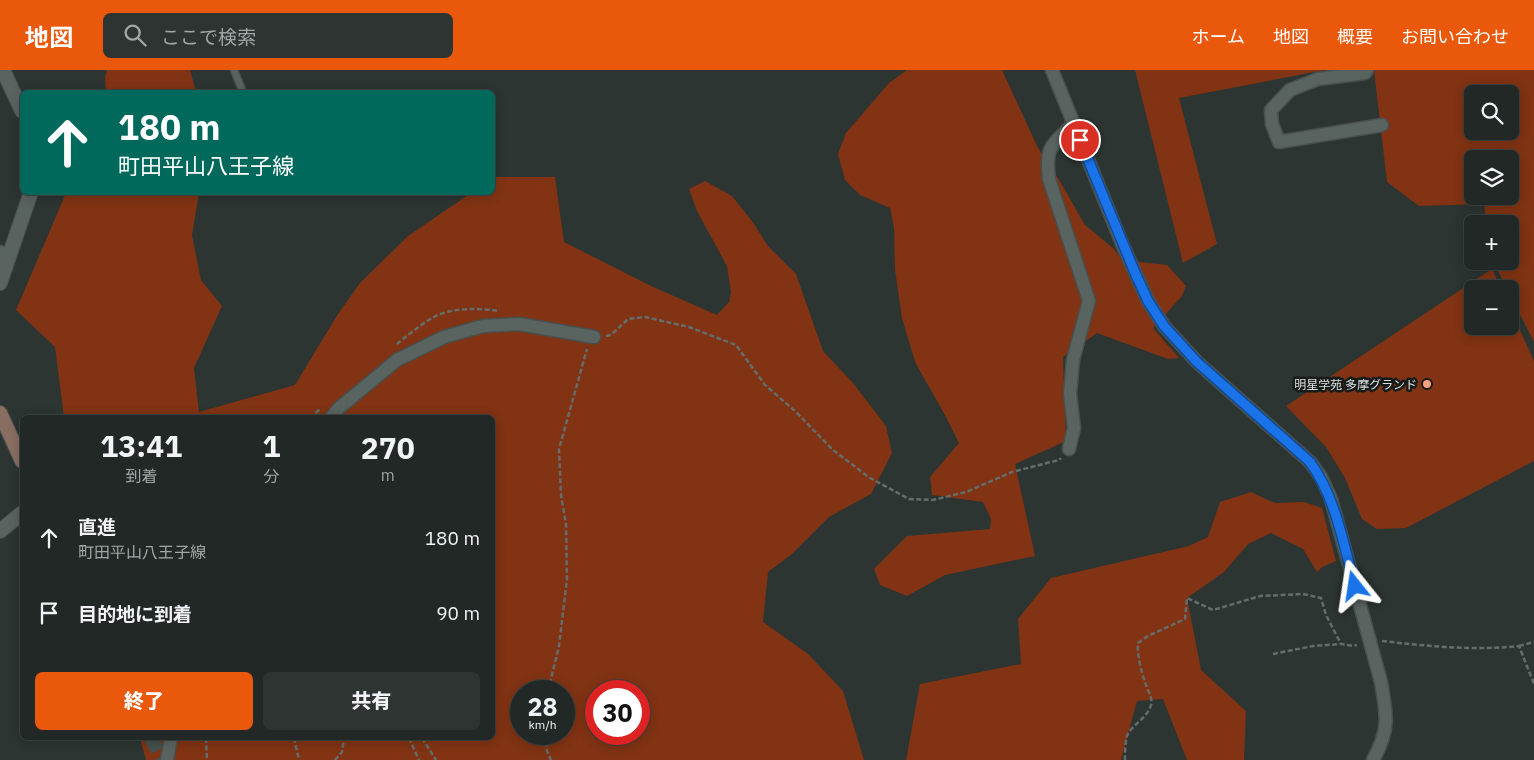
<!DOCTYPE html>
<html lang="ja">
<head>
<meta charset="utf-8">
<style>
	:root { --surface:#212826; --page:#2d3432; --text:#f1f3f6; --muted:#a2a6a7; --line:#3e4443; --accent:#ea580c }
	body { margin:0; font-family:"IBM Plex Sans","Noto Sans JP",sans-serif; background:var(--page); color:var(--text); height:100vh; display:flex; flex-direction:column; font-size:19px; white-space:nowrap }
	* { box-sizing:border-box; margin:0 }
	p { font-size:16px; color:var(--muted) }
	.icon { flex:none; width:28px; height:28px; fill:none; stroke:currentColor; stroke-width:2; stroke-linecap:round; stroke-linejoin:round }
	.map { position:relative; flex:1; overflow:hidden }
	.panel { position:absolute; left:20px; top:345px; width:475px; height:325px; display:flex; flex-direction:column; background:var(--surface); border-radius:8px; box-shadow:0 2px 12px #0003,0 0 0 1px var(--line) }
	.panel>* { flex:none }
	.banner { position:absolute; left:20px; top:20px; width:475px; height:105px; border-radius:8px; box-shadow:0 2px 12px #0003,0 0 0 1px var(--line); background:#00695c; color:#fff; overflow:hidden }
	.fabs { position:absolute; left:1464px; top:15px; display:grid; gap:10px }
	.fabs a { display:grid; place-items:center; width:55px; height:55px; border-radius:8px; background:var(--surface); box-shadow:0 2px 12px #0003,0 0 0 1px var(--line); font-size:25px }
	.speed { position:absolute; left:510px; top:610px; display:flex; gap:10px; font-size:25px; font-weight:700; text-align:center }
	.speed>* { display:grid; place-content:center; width:65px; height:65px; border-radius:50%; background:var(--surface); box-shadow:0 2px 12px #0003,0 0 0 1px var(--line); line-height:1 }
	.speed small { font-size:12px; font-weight:400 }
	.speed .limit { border:8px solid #d22; background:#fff; color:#111 }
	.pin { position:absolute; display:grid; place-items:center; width:42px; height:42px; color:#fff; margin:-21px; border:2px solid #fff; border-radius:50%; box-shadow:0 1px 5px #0007 }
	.me { position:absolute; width:55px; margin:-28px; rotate:345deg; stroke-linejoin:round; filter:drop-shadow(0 0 4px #0008) }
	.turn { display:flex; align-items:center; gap:18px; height:105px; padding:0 15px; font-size:22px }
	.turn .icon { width:65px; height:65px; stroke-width:2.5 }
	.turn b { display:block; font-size:35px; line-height:42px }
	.eta { display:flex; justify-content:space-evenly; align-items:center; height:85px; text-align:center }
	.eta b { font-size:30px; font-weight:800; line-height:35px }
	.action { display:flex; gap:10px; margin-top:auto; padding:10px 15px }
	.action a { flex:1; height:58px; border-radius:8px; background:var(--accent); color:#fff; font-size:20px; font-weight:800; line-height:58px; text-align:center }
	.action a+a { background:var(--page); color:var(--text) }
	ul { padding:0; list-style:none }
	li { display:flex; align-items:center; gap:15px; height:75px; padding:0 15px }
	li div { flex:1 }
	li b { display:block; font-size:19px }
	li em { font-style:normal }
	header { display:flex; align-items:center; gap:30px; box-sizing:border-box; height:70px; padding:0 25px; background:var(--accent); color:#fff }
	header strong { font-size:24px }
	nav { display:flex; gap:28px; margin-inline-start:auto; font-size:18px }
	.search { width:350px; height:45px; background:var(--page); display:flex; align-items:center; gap:12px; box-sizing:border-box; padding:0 18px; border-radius:8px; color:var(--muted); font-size:19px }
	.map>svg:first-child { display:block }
	.green { fill:#813313; fill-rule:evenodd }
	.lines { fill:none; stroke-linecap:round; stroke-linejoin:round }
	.secondary-tunnel { stroke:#464f4c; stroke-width:14; stroke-dasharray:14 7; stroke-linecap:butt }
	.service-casing { stroke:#48504d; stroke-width:9 }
	.minor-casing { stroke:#48504d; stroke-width:15 }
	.tertiary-casing { stroke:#48504d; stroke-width:16 }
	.secondary-casing { stroke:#48504d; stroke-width:16 }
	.path { stroke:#656d6b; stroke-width:2.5; stroke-dasharray:5 2.5; stroke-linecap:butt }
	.service { stroke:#596360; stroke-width:6 }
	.minor { stroke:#596360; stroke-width:12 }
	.tertiary { stroke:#596360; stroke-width:14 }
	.secondary { stroke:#876e61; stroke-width:14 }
	.route-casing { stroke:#114b97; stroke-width:12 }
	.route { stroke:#1a73e8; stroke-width:9 }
	.poi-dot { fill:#f3a082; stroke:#171b1a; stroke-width:2 }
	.labels { text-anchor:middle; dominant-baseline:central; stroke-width:5; stroke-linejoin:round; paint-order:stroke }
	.poi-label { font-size:12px; fill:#dbe1df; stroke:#171b1a; text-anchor:end }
</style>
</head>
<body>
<header>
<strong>地図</strong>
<div class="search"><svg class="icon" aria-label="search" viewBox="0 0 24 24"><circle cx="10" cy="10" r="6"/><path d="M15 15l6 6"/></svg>ここで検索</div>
<nav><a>ホーム</a><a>地図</a><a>概要</a><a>お問い合わせ</a></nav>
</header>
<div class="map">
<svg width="1534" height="690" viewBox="0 0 1534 690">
	<rect width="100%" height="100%" fill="#2c3532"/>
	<path class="green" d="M107,0H190L196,22H106L105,7Z
		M907,0H1002L1038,78L1058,108L1085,155L1113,178L1122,190L1167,195L1186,216L1182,226L1153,258L1179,288L1168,289L1097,263L1063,287L1066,371L1015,394L1035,486L945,505L907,526L880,515L874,499L907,466L990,459L991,449L983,432L932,425L930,407L959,373L946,347L915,292L902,248L895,200L894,158L890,138L860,125L845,110L838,84L846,63L889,13Z
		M1135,0H1325L1179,28L1217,174L1183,193Z
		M1374,0H1534V272L1510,225V219H1507L1493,191H1510V154H1486L1484,134L1419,136L1387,112ZM1472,24H1510V61H1472ZM1472,89H1510V126H1472Z
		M493,107H555L564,172L651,216L717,245L729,232L731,222L727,196L697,141L689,119L705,111L732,126L752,151L768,176L796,204L823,281L853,313L886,356L892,383L871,424L829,447L792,484L768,502L763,552L808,584L843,621L864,690H146L140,668H492V348L64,347L55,277L16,240L66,123H199L192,165L201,210L222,236L194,298L199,342L295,315L338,244L360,213L408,166L471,123L492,122ZM521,621H564V664H521ZM596,621H639V664H596Z
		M1492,199L1501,219H1472V256H1510V238L1534,291V391L1406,458L1377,459L1362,449L1345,408L1326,377L1286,336Z
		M1251,422L1275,433L1304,432L1322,438L1336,491L1322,497L1317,502L1303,479L1271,463L1248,474L1224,502L1187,528L1201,600L1246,641L1244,690H1187L1163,629L1137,631L1121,690H906L920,614L1021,594L1018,549L1051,508L1189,476L1208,467L1220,432Z"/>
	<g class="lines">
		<path class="secondary-tunnel" d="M151,668L162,690"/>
		<defs>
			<path id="service" d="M234,0L243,22"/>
			<path id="minor" d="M1052,0L1123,176L1148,231L1164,256L1197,292L1310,392L1321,407L1331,429L1381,612C1387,645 1390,660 1373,690
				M1367,0L1365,3L1318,9L1290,20L1271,40L1272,54L1279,72L1382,55
				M0,182L6,198
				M331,348L339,338L397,290L444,267L483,256L519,254L594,267
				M1069,379L1074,358L1070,324L1073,290L1089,231L1049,109C1045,77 1051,76 1073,54
				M167,690L171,668"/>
			<path id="tertiary" d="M3,0L22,41
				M0,213L31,122
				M0,461L22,443"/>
			<path id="secondary" d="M0,343L22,391"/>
		</defs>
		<use href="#service" class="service-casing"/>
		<use href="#minor" class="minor-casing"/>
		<use href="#tertiary" class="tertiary-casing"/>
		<use href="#secondary" class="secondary-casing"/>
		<path class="path" d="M606,266L611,265L628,249L645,247L689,257L736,275L765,315L795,341L833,380L870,408L909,429L933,430L966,422L1012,402L1059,390L1061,388
			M397,274C408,265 420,255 432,248C451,237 479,238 499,241
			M310,348L320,339
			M1382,571C1427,576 1473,581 1519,576L1534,614
			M1519,576L1534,572
			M1273,584L1313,576L1341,574L1353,576L1357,575
			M548,621L559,576L567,509L566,454L561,425L559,379L587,279
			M545,664L547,681L551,690
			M206,668L207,690
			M294,668L299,690
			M409,668L419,690
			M422,668L436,690
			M335,690L342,682L344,668
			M1125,690C1125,683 1125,673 1127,666C1132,654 1147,649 1151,635C1153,627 1147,620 1145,612C1141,600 1137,586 1138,573L1148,566L1185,549L1187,528L1213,540L1260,526L1303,524L1321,528L1326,545L1341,574"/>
		<use href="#service" class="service"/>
		<use href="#minor" class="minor"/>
		<use href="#tertiary" class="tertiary"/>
		<use href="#secondary" class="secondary"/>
	</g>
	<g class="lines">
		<defs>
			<path id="route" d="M1080,70L1136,205L1148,231L1164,256L1197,292L1310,392C1336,428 1343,473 1355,516"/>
		</defs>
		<use href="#route" class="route-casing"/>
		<use href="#route" class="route"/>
	</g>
	<circle class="poi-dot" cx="1427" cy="314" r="5"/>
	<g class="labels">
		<g class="poi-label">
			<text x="1417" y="314">明星学苑 多摩グランド</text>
		</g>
	</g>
</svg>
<div class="fabs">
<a><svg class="icon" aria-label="search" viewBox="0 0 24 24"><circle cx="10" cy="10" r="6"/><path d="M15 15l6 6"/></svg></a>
<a><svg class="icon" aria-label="layers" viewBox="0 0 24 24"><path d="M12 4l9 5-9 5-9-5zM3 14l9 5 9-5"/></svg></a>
<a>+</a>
<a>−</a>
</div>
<div class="speed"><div>28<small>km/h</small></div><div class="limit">30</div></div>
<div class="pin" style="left:1080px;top:70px;background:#d93025"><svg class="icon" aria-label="arrive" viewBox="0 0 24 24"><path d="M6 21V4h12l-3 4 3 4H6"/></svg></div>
<svg class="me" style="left:1355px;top:516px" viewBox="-20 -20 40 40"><path d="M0-17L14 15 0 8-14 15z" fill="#1a73e8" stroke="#fff" stroke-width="4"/></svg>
<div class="banner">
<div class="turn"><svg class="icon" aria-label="ahead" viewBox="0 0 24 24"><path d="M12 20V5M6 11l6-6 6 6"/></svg><div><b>180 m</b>町田平山八王子線</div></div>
</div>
<section class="panel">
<div class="eta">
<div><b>13:41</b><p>到着</p></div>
<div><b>1</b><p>分</p></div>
<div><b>270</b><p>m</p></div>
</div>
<ul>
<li><svg class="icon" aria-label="ahead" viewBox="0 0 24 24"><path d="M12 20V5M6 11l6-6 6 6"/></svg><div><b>直進</b><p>町田平山八王子線</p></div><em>180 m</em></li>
<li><svg class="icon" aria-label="arrive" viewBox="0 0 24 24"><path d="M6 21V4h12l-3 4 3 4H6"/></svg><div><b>目的地に到着</b></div><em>90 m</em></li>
</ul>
<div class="action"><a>終了</a><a>共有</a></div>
</section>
</div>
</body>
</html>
